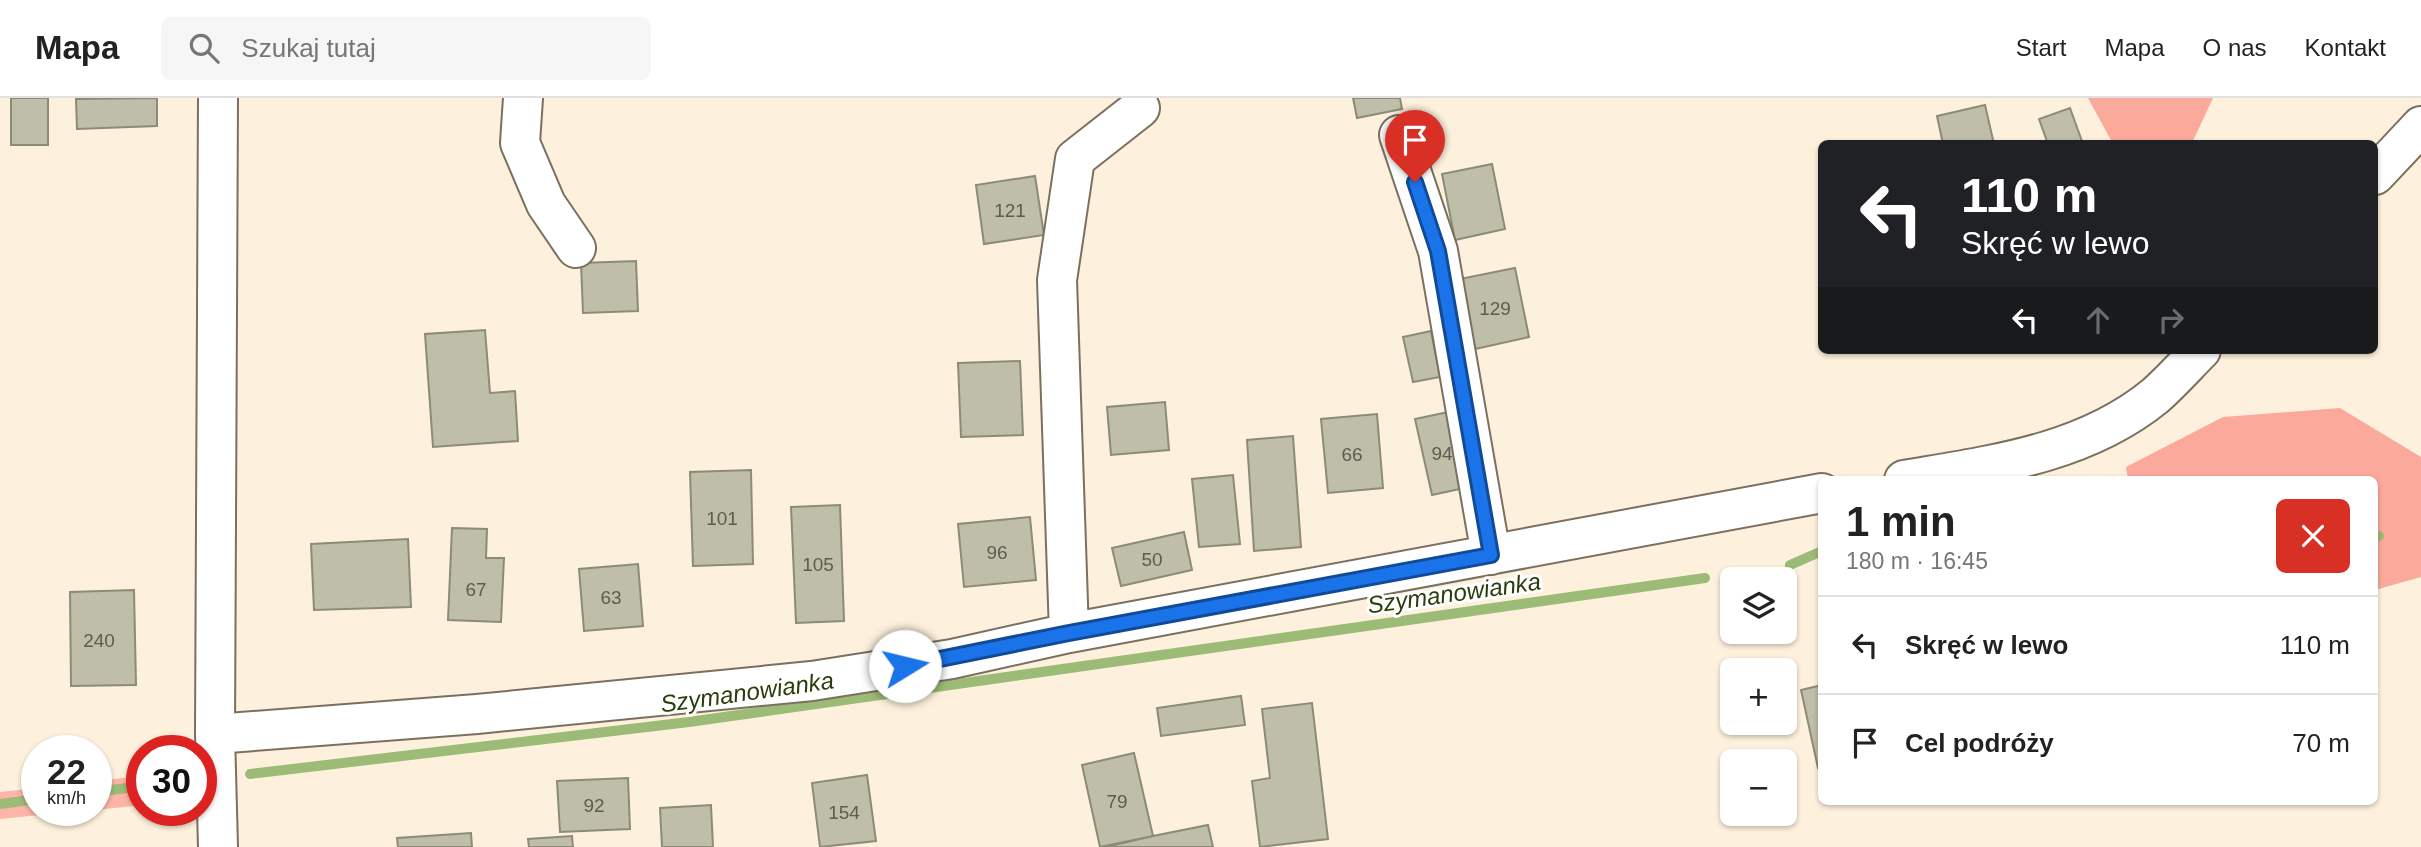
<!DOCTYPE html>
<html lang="pl">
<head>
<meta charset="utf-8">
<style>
	:root { --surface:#fff; --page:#f6f6f6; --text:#222; --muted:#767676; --line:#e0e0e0 }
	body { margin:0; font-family:Helvetica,sans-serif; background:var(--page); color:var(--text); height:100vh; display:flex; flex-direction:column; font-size:26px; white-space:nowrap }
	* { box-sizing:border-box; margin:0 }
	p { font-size:23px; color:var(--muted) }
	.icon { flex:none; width:38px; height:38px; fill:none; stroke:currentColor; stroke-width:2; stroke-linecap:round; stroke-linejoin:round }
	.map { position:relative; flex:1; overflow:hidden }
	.sheet { position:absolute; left:1818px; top:378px; width:560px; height:329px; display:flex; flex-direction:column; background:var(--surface); border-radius:10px; box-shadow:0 2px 5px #0004 }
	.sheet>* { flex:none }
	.hud { position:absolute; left:1818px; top:42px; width:560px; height:214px; border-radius:10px; box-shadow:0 2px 5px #0004; background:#202124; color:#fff; overflow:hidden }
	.fabs { position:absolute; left:1720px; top:469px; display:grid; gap:14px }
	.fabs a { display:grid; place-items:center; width:77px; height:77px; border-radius:10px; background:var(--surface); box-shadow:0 2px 5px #0004; font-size:35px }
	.speed { position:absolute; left:21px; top:637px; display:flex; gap:14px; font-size:35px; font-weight:700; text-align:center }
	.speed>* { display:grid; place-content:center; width:91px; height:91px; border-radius:50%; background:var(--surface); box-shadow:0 2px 5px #0004; line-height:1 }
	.speed small { font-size:18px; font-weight:400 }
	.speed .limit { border:10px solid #d22; background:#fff; color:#111 }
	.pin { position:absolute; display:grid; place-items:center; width:60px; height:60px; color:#fff; margin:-72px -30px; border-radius:50% 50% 50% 0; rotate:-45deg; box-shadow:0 0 7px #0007 }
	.pin .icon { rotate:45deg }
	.me { position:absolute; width:77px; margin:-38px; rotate:81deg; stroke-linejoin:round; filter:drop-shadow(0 0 5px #0008) }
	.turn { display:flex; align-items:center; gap:24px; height:147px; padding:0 28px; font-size:32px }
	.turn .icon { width:91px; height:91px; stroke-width:2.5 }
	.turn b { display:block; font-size:49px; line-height:60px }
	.lanes { display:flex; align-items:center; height:66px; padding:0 28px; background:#0003; justify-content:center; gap:35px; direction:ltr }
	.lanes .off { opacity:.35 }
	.round { display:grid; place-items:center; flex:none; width:74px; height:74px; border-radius:10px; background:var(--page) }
	.summary { display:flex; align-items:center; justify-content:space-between; height:119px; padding:0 28px }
	h1 { font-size:42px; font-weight:800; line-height:52px }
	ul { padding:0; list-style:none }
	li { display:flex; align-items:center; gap:21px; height:98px; padding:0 28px; border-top:2px solid var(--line) }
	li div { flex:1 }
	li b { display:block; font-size:26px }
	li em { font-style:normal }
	header { display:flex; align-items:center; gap:42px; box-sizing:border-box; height:98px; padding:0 35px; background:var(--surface); border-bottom:2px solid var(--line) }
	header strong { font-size:33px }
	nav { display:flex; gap:38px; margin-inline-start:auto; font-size:24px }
	.search { width:490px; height:63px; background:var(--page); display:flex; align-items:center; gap:18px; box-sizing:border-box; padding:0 24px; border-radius:10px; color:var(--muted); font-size:26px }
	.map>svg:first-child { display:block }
	.green { fill:#fdb5a8 }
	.forest { fill:#fba99b }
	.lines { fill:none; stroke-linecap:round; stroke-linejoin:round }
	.stream { stroke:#9cbb76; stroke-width:10 }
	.building { fill:#bfbea9; stroke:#8c8b77; stroke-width:2 }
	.minor-casing { stroke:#7b705f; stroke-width:42 }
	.minor { stroke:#fff; stroke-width:38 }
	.route-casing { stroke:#114b97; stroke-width:18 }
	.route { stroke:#1a73e8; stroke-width:12 }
	.labels { text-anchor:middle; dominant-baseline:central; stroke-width:6; stroke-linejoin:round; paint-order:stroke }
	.number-label { font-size:19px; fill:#5e5b50 }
	.water-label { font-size:24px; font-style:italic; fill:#2a3e0b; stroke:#fff }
</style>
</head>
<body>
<header>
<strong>Mapa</strong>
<div class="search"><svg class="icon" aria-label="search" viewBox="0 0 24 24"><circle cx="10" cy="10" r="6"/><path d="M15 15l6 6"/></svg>Szukaj tutaj</div>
<nav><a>Start</a><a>Mapa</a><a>O nas</a><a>Kontakt</a></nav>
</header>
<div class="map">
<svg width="2421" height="749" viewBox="0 0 2421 749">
	<rect width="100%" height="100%" fill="#fdf1dd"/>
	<path class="green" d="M142,678V707L96,712V683Z
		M37,690V712H89L0,721V694Z"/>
	<path class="forest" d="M2088,0H2213L2192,45L2113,46Z
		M2340,310L2421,359V479L2375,492V382L2128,381L2126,369L2223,319Z"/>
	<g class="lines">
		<path class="stream" d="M2375,438H2379
			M1790,467L1822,453
			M250,676L689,624L1705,480
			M96,694L142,688
			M0,706L37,701"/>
	</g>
	<path class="building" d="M11,0H48V47H11Z
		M157,0V28L77,31L76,1Z
		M1353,0H1400L1402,11L1357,20Z
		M1985,7L1994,46H1943L1937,18Z
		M2070,10L2083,46H2048L2039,21Z
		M1492,66L1505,131L1455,142L1442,76Z
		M1035,78L1044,137L984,146L976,87Z
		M636,163L638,213L583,215L581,165Z
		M1515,170L1529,239L1475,251L1460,181Z
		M485,232L490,295L515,293L518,343L433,349L425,236Z
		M1431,233L1440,279L1413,284L1403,239Z
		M1020,263L1023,337L961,339L958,265Z
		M1165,304L1169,352L1111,357L1107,309Z
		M1453,313L1469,389L1432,397L1415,321Z
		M1377,316L1383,390L1328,395L1321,321Z
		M1293,338L1301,449L1254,453L1247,342Z
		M751,372L753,466L693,468L690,374Z
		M1233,377L1240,446L1199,449L1192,381Z
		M840,407L844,523L796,525L791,409Z
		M1030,419L1036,482L964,489L958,426Z
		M452,430L487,431L486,460H504L501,524L448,522Z
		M1184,434L1192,472L1121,488L1112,450Z
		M408,441L411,509L314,512L311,446Z
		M638,466L643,528L584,533L579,471Z
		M134,492L136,587L71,588L70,494Z
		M1822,587V669L1818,670L1801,592Z
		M1241,598L1245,627L1161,638L1157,610Z
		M1312,605L1328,741L1260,749L1252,683L1270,680L1262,611Z
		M1134,655L1153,738L1100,749L1082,667Z
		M867,677L876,743L820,749L812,685Z
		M628,680L630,731L560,734L557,683Z
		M711,707L713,749H662L660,710Z
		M1208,727L1213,749H1106L1153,738Z
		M471,735L472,749H398L397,740Z
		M572,738L573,749H529L528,741Z"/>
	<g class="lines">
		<defs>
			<path id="minor" d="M523,0L520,45L546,106L576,150
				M1399,37L1438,153L1491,457
				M2375,77L2421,28
				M1904,382C1992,367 2084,356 2155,298C2171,284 2186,267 2201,252
				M1069,535L1057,182L1075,61L1140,10
				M215,636L477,616L812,583L952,561L1069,535L1822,395
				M218,749L215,636L218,0"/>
		</defs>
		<use href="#minor" class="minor-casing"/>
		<use href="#minor" class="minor"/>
	</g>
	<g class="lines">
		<defs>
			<path id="route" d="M905,568L1069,535L1491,457L1438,153L1415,84"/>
		</defs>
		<use href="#route" class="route-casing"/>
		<use href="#route" class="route"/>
	</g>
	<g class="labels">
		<g class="number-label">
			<text x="1010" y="112">121</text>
			<text x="1495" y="210">129</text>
			<text x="1442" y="355">94</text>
			<text x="1352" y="356">66</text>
			<text x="722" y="420">101</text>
			<text x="997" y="454">96</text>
			<text x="1152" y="461">50</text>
			<text x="818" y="466">105</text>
			<text x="476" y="491">67</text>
			<text x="611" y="499">63</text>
			<text x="99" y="542">240</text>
			<text x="1117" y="703">79</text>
			<text x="594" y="707">92</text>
			<text x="844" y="714">154</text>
		</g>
		<g class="water-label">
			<text transform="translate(1454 495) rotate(-8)">Szymanowianka</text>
			<text transform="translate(747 594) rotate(-8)">Szymanowianka</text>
		</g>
	</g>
</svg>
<div class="fabs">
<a><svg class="icon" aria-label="layers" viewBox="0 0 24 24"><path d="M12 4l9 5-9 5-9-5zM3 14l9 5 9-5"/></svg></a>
<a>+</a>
<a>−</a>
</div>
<div class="speed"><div>22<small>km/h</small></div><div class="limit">30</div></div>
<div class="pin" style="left:1415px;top:84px;background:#d93025"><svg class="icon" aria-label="arrive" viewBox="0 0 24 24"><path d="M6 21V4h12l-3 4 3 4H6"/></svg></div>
<svg class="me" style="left:905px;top:568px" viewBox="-20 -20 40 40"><circle r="19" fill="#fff"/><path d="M0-13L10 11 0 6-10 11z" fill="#1a73e8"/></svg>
<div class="hud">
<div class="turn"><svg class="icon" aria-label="left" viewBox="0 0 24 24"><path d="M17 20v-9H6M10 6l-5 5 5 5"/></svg><div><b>110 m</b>Skręć w lewo</div></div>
<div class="lanes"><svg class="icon" aria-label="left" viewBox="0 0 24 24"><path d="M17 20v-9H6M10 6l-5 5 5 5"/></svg><svg class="icon off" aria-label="ahead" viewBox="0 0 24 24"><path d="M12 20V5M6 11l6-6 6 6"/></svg><svg class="icon off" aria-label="right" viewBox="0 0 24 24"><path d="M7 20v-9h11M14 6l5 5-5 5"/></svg></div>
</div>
<section class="sheet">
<div class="summary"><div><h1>1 min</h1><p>180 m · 16:45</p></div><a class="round" style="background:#d93025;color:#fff"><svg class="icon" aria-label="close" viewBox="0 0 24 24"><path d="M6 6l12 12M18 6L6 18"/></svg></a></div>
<ul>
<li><svg class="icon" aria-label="left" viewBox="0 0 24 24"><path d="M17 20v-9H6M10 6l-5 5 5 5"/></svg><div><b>Skręć w lewo</b></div><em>110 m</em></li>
<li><svg class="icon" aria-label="arrive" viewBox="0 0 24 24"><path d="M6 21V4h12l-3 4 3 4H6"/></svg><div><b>Cel podróży</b></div><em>70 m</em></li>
</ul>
</section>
</div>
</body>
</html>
